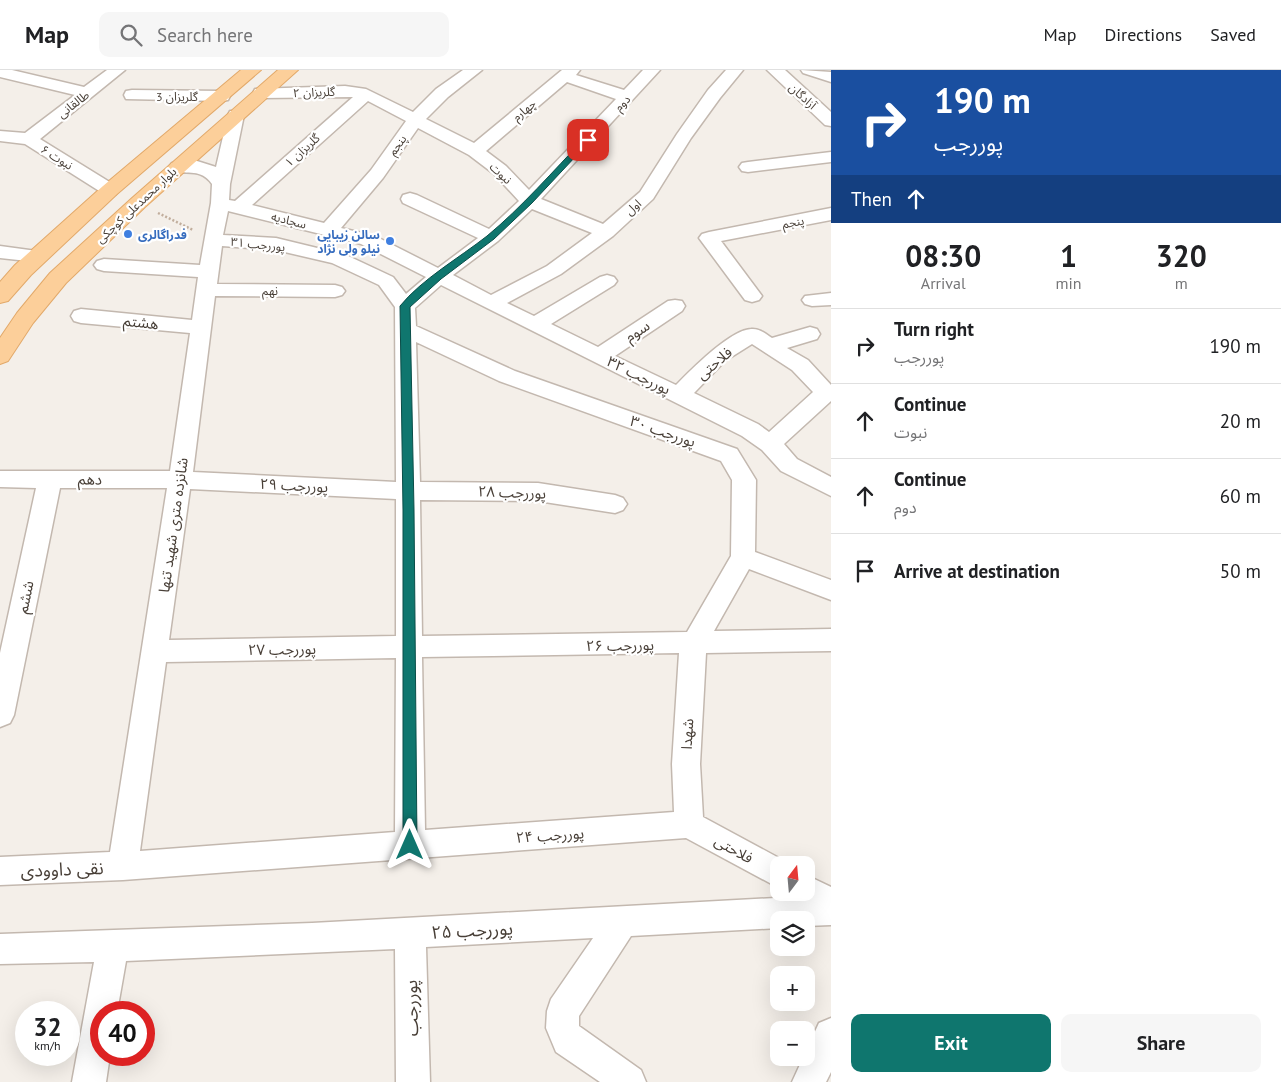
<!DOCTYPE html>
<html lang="en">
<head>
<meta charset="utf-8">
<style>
	:root { --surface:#fff; --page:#f6f6f6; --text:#202124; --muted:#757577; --line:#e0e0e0; --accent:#0f766e }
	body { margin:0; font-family:"PT Sans","Noto Sans Arabic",sans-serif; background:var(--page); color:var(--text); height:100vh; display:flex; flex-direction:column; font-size:19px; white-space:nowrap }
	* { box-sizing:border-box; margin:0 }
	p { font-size:16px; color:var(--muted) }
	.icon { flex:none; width:28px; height:28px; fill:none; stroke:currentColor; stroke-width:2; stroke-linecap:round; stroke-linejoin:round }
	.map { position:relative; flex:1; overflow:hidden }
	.details { display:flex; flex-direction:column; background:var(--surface); width:450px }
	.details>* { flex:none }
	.hud { background:#1a4fa0; color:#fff; overflow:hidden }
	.needle { width:32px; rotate:16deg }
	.tools { position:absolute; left:770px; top:786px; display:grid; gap:10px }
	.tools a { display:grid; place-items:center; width:45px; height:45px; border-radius:10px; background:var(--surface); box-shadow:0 5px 20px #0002; font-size:25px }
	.speed { position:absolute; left:15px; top:931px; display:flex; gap:10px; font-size:25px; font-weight:700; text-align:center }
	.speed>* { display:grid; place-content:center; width:65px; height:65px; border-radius:50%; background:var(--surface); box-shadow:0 5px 20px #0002; line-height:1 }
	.speed small { font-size:12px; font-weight:400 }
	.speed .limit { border:8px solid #d22; background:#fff; color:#111 }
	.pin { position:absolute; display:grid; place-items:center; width:42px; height:42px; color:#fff; margin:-21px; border-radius:10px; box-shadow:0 2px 8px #0006 }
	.me { position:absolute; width:55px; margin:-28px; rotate:0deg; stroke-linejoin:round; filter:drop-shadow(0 0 4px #0008) }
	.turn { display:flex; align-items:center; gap:18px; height:105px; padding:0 20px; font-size:22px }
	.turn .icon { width:65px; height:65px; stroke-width:2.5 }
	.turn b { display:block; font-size:35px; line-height:42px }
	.then { display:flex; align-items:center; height:48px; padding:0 20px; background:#0003; gap:10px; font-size:19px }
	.eta { display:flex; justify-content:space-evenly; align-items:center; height:85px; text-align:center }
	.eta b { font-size:30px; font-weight:700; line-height:35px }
	.button { display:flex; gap:10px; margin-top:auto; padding:10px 20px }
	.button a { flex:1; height:58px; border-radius:10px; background:var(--accent); color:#fff; font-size:20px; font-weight:700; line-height:58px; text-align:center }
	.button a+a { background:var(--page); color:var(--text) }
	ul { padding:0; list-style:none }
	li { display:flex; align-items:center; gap:15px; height:75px; padding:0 20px; border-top:1px solid var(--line) }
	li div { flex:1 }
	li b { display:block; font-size:19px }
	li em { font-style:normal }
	header { display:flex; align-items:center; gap:30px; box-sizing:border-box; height:70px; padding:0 25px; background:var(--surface); border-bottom:1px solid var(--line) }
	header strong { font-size:24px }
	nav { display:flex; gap:28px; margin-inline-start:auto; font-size:18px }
	.search { width:350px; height:45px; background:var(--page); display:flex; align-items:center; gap:12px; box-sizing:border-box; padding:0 18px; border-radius:10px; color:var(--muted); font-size:19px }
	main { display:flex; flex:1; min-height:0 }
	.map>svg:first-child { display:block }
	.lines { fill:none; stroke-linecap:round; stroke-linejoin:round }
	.minor-casing { stroke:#c3b8af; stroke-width:3 }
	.major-casing { stroke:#e2a96a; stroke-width:2 }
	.path { stroke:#c1ae9d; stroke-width:2.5; stroke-dasharray:2 2; stroke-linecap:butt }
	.minor { fill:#fff; fill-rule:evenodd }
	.major { fill:#fccf9a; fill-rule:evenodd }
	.route { fill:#0f766e; stroke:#0a4d48 }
	.shop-dot { fill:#3f7fe0; stroke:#fff; stroke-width:2 }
	.labels { text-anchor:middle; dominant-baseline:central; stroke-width:4.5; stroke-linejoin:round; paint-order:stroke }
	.far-street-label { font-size:12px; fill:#483f37; stroke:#fff }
	.far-shop-label { font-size:12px; font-weight:bold; fill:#366cbe; stroke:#fff; text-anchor:start }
	.street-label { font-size:15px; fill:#483f37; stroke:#fff }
	.near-street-label { font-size:18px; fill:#483f37; stroke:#fff }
</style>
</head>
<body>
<header>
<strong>Map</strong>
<div class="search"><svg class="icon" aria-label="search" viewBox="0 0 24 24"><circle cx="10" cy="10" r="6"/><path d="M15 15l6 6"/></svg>Search here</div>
<nav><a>Map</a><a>Directions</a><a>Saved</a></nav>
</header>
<main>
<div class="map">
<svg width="831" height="1012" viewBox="0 0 831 1012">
	<rect width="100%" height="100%" fill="#f4efe9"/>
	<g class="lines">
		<defs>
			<path id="minor" d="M0,0H12L84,17L107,0H125L40,69L116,116L119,120L116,124L110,125L104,124L25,74L0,71V61L25,63L75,25L0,7Z
				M463,0H482L448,27L426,49L474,73L562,0H580L576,5L624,20L643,0H660L541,129L603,154L640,122L677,64L708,20L726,0H743L720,28L691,68L653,129L613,166L561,204L507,233L534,246L600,207L607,205L614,207L617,211L614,215L551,254L598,277L668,231L675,230L682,231L685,236L682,241L615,286L676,315C691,300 730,260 751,259C759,258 766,264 772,268L810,257L817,259L820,264L817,269L787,278L808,290L831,315V331L784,374L797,389L831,407V426L781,401L762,380L742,366L441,215L415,238L416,256L515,301L737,379L756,410L755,482L831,510V530L749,499L714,561L831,559V581L706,583L700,694L703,747L790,794L779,795V818L686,768L123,810L0,815V787L110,782L167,418H60L14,645L10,653L0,657V583L36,418L0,417V401H170L190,263L81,253L74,251L71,246L74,241L81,239L192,250L198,207L104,201L97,199L94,195L97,191L104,189L200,195L211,133L212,114C201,98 188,105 172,101L169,97L172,93L197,91L216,97L228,45L230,41H242L244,45L230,114L229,130L235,131L353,27L261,28L255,27L253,23L255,19L345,16L366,19L413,42L436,19ZM567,12L616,29L529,120L506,96L486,81ZM368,31L406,51L371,100L324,153L252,135ZM418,58L469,85L494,104L519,131L489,159L417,125L410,123L403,125L401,129L403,133L478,168L438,198L375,166L341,158L383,108ZM532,139L592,163L547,196L491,225L453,205L498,171ZM228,141L361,174L426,207L406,224L393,207L346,185L276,168L223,165ZM222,176L276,180L332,193L379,215L395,237L396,412L193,402L215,226L335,227L342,225L345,221L342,217L335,215L217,214ZM416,272L499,311L721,391L732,410L731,486L687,562L422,566L420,430L538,431L615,443L623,440L627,434L623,428L615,425L538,413L420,412ZM752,274L792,300L813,322L769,362L758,354L694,323L725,291ZM190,419L396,429V566L169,570ZM679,583L672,694L674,742L425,760L422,587ZM396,588L395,762L140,781L166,592Z
				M767,0H785L831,42V56L825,55Z
				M801,0L831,2V12L803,3Z
				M132,20L222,21L228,22L230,26L228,30L222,31L126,29L124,25L126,21Z
				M831,82V92L748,102L742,101L739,97L742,93L748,92Z
				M831,138V150L721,171L762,226L759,230L752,232L745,230L699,168L702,164L709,162Z
				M0,176L44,182L47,186L44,190L37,192L0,188Z
				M831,223V235L812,236L805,234L802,230L805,226Z
				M806,805L831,817V855L806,856V850H779V858L631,866L579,946V956L641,1000L646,1012H600L556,982L546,958L547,941L551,929L593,868L426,877L430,1012H396L395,879L126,891L117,942H101V985H110L106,1012H72L94,892L0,894V864L312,853L794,827L792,822H806Z
				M831,948V1002L826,1012H792L803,988H806V981L819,953Z"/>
			<path id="major" d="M241,0H261L117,124L31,205L8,231L0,233V212L15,195L103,116Z
				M278,0H298L145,137L66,213L33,253L8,291L0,294V268L17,243L50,203L131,129Z"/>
		</defs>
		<use href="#minor" class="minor-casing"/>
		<use href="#major" class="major-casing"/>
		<path class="path" d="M158,143L193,160"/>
		<use href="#minor" class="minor"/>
		<use href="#major" class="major"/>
	</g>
	<path class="route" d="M585,68L591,70L532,133L494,169L441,209L410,237L414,440L417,775L415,780L410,781L405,780L403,775V440L400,236C422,209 459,188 487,166C522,137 553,101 585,68Z"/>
	<g class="shop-dot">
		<circle cx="128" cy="164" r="5"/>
		<circle cx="390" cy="171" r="5"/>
	</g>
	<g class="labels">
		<g class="far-street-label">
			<text transform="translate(314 22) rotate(-2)">گلریزان ۲</text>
			<text x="177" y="26">گلریزان 3</text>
			<text transform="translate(803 26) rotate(42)">آزادگان</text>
			<text transform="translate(622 33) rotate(-47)">دوم</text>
			<text transform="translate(73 34) rotate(-38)">طالقانی</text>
			<text transform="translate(524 40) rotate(-40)">چهارم</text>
			<text transform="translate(397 75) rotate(-54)">پنجم</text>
			<text transform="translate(302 80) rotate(-42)">گلریزان ۱</text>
			<text transform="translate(57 87) rotate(32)">نبوت ۶</text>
			<text transform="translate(501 103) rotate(43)">نبوت</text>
			<text transform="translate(136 135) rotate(-43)">بلوار محمدعلی کوچکی</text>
			<text transform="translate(633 137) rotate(-42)">اول</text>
			<text transform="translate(289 150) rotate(14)">سجادیه</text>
			<text transform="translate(793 152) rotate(-11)">پنجم</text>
			<text transform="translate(258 174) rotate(6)">پوررجب ۳۱</text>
			<text x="270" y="220">نهم</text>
		</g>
		<g class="far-shop-label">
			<text x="138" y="164">فدراگالری</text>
			<text x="380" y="164" text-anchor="end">سالن زیبایی<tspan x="380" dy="14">نیلو ولی نژاد</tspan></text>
		</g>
		<g class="street-label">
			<text transform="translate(141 252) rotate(6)">هشتم</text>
			<text transform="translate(637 261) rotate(-34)">سوم</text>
			<text transform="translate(714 293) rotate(-40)">فلاحتی</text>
			<text transform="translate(639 305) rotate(26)">پوررجب ۳۲</text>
			<text transform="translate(663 361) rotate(19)">پوررجب ۳۰</text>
			<text transform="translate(90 409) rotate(1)">دهم</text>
			<text transform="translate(294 415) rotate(3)">پوررجب ۲۹</text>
			<text transform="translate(512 422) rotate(2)">پوررجب ۲۸</text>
			<text transform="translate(173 455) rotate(-82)">شانزده متری شهید تنها</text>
			<text transform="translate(25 527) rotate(-78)">ششم</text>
			<text transform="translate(620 575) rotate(-1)">پوررجب ۲۶</text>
			<text transform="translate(282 579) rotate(-1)">پوررجب ۲۷</text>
			<text transform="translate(687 664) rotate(-87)">شهدا</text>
			<text transform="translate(550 765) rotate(-4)">پوررجب ۲۴</text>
			<text transform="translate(734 779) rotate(29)">فلاحتی</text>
		</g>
		<g class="near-street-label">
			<text transform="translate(62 799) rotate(-2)">نقی داوودی</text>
			<text transform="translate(472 860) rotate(-3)">پوررجب ۲۵</text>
			<text transform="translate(411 938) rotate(-91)">پوررجب</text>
		</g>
	</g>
</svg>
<div class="tools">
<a><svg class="needle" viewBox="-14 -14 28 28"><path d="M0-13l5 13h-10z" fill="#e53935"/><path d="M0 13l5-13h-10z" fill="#757577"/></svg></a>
<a><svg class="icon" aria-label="layers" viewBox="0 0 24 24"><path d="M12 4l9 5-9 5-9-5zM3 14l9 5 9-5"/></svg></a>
<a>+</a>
<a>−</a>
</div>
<div class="speed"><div>32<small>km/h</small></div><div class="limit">40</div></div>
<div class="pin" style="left:588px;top:70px;background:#d93025"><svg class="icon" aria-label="arrive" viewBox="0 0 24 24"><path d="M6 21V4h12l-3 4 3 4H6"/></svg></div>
<svg class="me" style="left:410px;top:775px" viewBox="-20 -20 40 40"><path d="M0-17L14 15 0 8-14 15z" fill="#0f766e" stroke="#fff" stroke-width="4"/></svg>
</div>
<section class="details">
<div class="hud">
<div class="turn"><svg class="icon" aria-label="right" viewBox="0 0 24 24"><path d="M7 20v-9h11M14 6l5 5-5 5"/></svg><div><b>190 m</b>پوررجب</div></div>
<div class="then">Then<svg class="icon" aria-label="ahead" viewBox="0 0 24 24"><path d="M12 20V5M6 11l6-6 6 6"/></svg></div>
</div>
<div class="eta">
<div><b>08:30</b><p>Arrival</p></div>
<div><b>1</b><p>min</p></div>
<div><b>320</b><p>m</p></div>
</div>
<ul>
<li><svg class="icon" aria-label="right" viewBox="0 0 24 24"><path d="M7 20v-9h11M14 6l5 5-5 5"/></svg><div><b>Turn right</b><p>پوررجب</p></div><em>190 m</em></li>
<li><svg class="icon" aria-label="ahead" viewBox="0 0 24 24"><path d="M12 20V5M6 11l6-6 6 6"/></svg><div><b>Continue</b><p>نبوت</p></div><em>20 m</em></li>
<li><svg class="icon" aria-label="ahead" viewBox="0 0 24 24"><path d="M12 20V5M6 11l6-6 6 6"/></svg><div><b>Continue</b><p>دوم</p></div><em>60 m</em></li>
<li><svg class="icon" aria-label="arrive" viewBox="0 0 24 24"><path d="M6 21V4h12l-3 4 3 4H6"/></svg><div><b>Arrive at destination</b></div><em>50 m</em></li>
</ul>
<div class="button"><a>Exit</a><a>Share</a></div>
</section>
</main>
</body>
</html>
